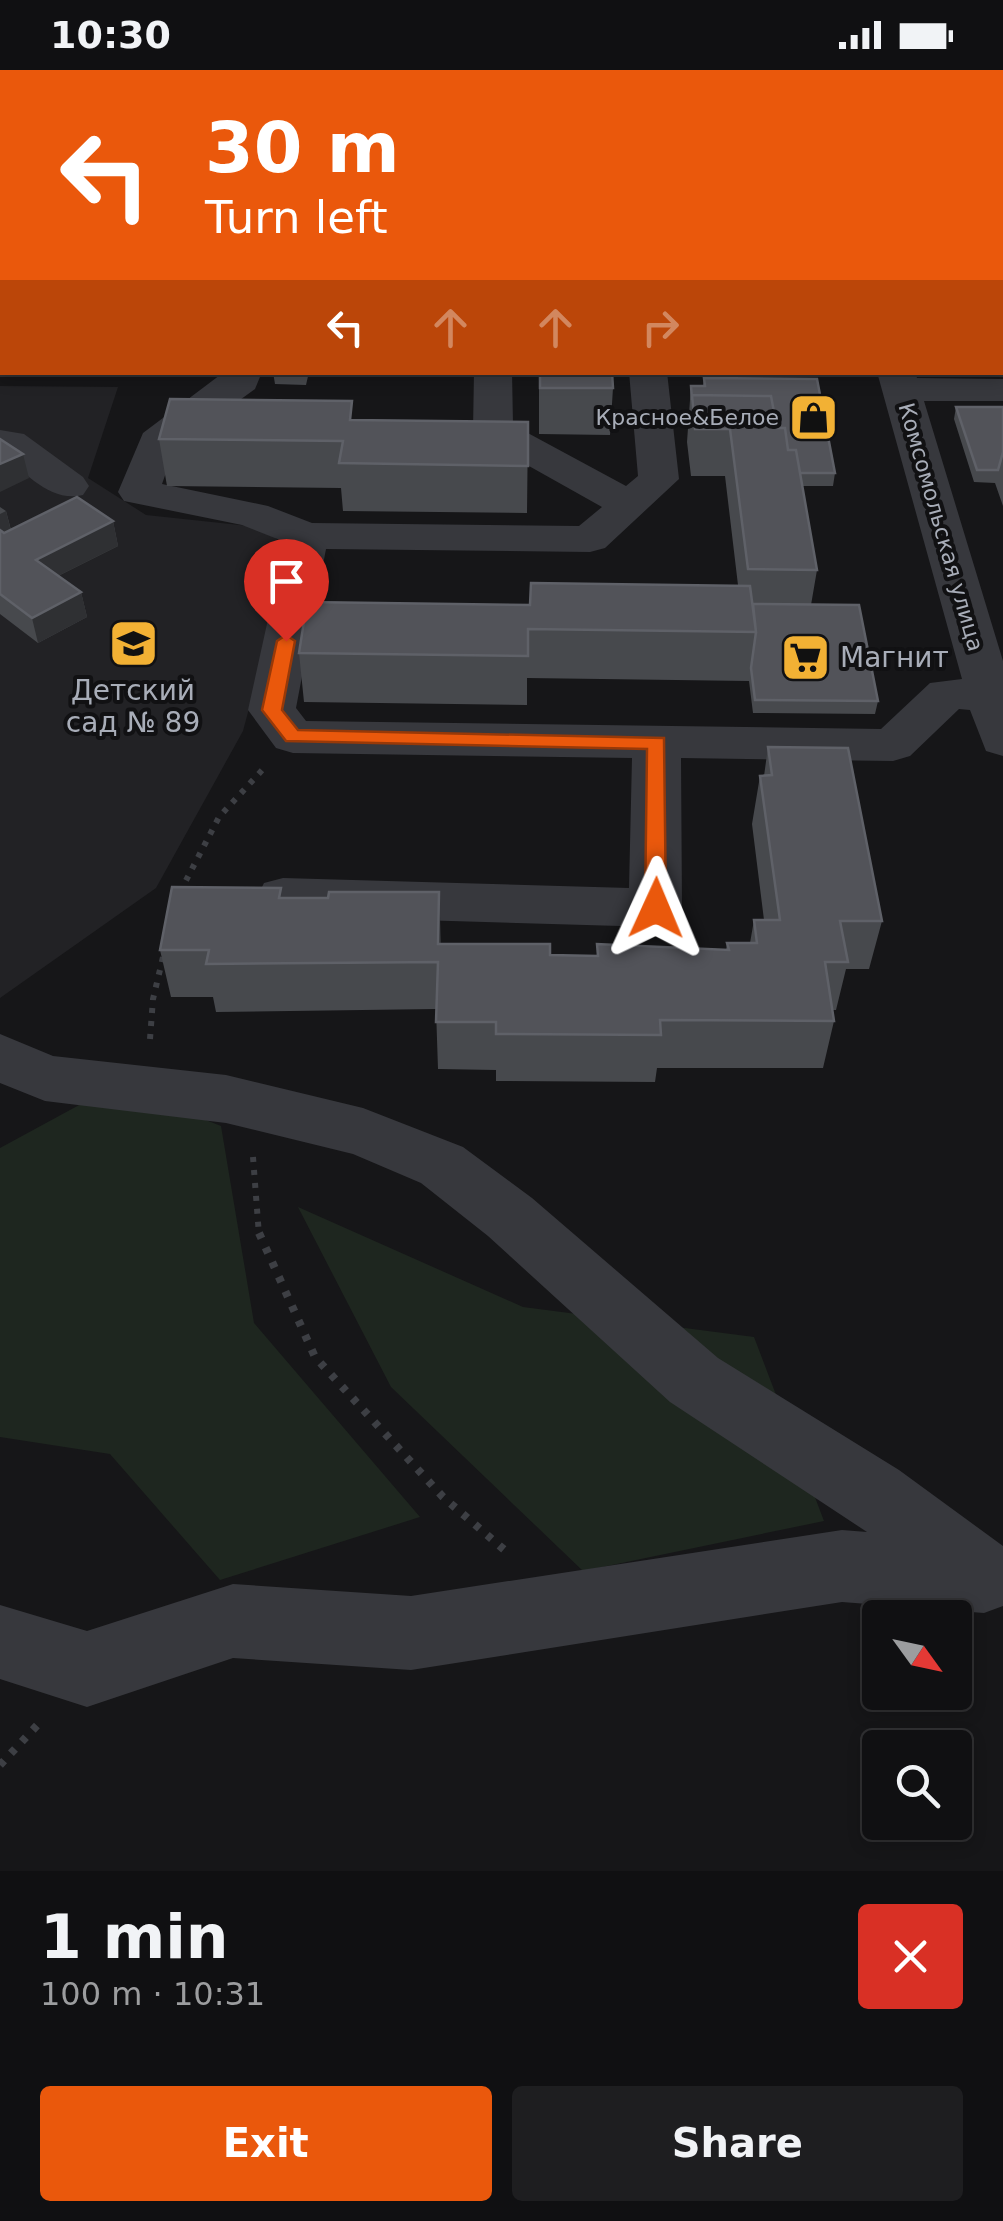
<!DOCTYPE html>
<html lang="en">
<head>
<meta charset="utf-8">
<style>
	:root { --surface:#101012; --page:#1e1e20; --text:#f1f3f6; --muted:#9c9d9f; --line:#303032; --accent:#ea580c }
	body { margin:0; font-family:"DejaVu Sans",sans-serif; background:var(--page); color:var(--text); height:100vh; display:flex; flex-direction:column; font-size:38px; white-space:nowrap }
	* { box-sizing:border-box; margin:0 }
	p { font-size:32px; color:var(--muted) }
	.icon { flex:none; width:55px; height:55px; fill:none; stroke:currentColor; stroke-width:2; stroke-linecap:round; stroke-linejoin:round }
	.map { position:relative; height:1801px; overflow:hidden }
	.side { display:flex; flex-direction:column; background:var(--surface); flex:1 }
	.side>* { flex:none }
	.hud { position:absolute; left:0px; top:0px; width:1005px; height:305px; box-shadow:0 5px 15px #0003,0 0 0 2px var(--line); background:#ea580c; color:#fff; overflow:hidden }
	.needle { width:65px; rotate:123deg }
	.buttons { position:absolute; left:862px; top:1530px; display:grid; gap:20px }
	.buttons a { display:grid; place-items:center; width:110px; height:110px; border-radius:10px; background:var(--surface); box-shadow:0 5px 15px #0003,0 0 0 2px var(--line); font-size:50px }
	.pin { position:absolute; display:grid; place-items:center; width:85px; height:85px; color:#fff; margin:-102px -42px; border-radius:50% 50% 50% 0; rotate:-45deg; box-shadow:0 0 10px #0007 }
	.pin .icon { rotate:45deg }
	.me { position:absolute; width:110px; margin:-55px; rotate:1deg; stroke-linejoin:round; filter:drop-shadow(0 0 8px #0008) }
	.turn { display:flex; align-items:center; gap:35px; height:210px; padding:0 40px; font-size:45px }
	.turn .icon { width:130px; height:130px; stroke-width:2.5 }
	.turn b { display:block; font-size:70px; line-height:85px }
	.lanes { display:flex; align-items:center; height:95px; padding:0 40px; background:#0003; justify-content:center; gap:50px; direction:ltr }
	.lanes .off { opacity:.35 }
	.round { display:grid; place-items:center; flex:none; width:105px; height:105px; border-radius:10px; background:var(--page) }
	.summary { display:flex; align-items:center; justify-content:space-between; height:170px; padding:0 40px }
	h1 { font-size:60px; font-weight:700; line-height:75px }
	.button { display:flex; gap:20px; margin-top:auto; padding:20px 40px }
	.button a { flex:1; height:115px; border-radius:10px; background:var(--accent); color:#fff; font-size:40px; font-weight:700; line-height:115px; text-align:center }
	.button a+a { background:var(--page); color:var(--text) }
	.status { display:flex; justify-content:space-between; align-items:center; height:70px; padding:0 50px; background:var(--surface); direction:ltr }
	.status svg { height:28px; fill:currentColor }
	.map>svg:first-child { display:block }
	.built { fill:#222225 }
	.green { fill:#1e261f }
	.lines { fill:none; stroke-linecap:round; stroke-linejoin:round }
	.path-far2 { stroke:#3d3f44; stroke-width:4; stroke-dasharray:2.5 5; stroke-linecap:butt }
	.path-far1 { stroke:#3d3f44; stroke-width:6; stroke-dasharray:5 8; stroke-linecap:butt }
	.path { stroke:#3d3f44; stroke-width:8; stroke-dasharray:6 10; stroke-linecap:butt }
	.minor { fill:#37383d; fill-rule:evenodd }
	.major { fill:#53555c; fill-rule:evenodd }
	.wall { fill:#47494d }
	.shaded-wall { fill:#2f3033 }
	.building { fill:#525359; stroke:#5f6168; stroke-width:2.5 }
	.route { fill:#ea580c; stroke:#983908; stroke-width:2.5 }
	.labels { text-anchor:middle; dominant-baseline:central; stroke-width:8; stroke-linejoin:round; paint-order:stroke }
	.far-poi-label { font-size:22px; fill:#a8adb8; stroke:#111113; text-anchor:end }
	.far-street-label { font-size:22px; fill:#a8adb8; stroke:#111113 }
	.poi-label { font-size:28px; fill:#a8adb8; stroke:#111113; text-anchor:start }
</style>
</head>
<body>
<div class="status"><b>10:30</b><svg viewBox="0 0 49 12"><path d="M0 12V9h3v3zM5 12V6h3v6zM10 12V3h3v9zM15 12V0h3v12zM26 1h20v11H26zM47 4h2v5h-2z"/></svg></div>
<div class="map">
<svg width="1003" height="1801" viewBox="0 0 1003 1801">
	<rect width="100%" height="100%" fill="#161618"/>
	<path class="built" d="M0,316L118,317L88,408L146,445L267,458L290,485L243,661L156,818L0,928Z"/>
	<path class="green" d="M116,1015L221,1056L254,1253L420,1447L220,1510L110,1384L0,1367V1078Z
		M298,1137L523,1237L754,1267L824,1451L583,1501L391,1317Z"/>
	<g class="lines">
		<path class="path-far2" d="M765,0L769,2"/>
		<path class="path-far1" d="M180,822L219,747L265,697
			M150,969L153,929L164,883
			M253,1087L259,1165"/>
		<path class="path" d="M259,1163L315,1287L443,1427L508,1483
			M0,1695L43,1649"/>
		<path class="minor" d="M0,229H2V251H0Z
			M224,302H262L255,319L175,377L162,414L268,436L312,453L579,456L602,437L479,368L473,360L474,302H512L513,355L626,416L638,406L629,302H667L679,409L605,478L590,482L326,479L296,638L306,651L881,659L930,613L962,609L877,302H915L917,308L1003,309V331H924L1003,591V686L986,681L970,640L959,639L910,686L893,691L681,688L682,838L674,852L655,857L283,846L264,841L257,827L264,813L283,808L629,818L632,688L293,683L276,678L248,640L285,472L242,455L124,431L118,422L143,363Z
			M0,360L24,364L83,407L89,416L83,425C50,433 26,402 0,384Z
			M0,964L53,986L226,1005L363,1038L463,1077L532,1128L718,1288L899,1400L1003,1476V1536L984,1543L842,1532L411,1600L233,1588L87,1637L0,1609V1535L87,1561L233,1514L411,1526L842,1460L867,1462L670,1332L488,1166L421,1113L353,1084L226,1053L45,1031L0,1013Z"/>
		<path class="major" d="M0,91L2,92V112L0,111Z
			M1002,138H1003V158H1002Z"/>
	</g>
	<path class="wall" d="M43,0H343L356,2H55Z
		M885,0H1003V23L1002,2H885Z
		M0,148H2V222H0Z
		M273,302H309L306,315L275,314Z
		M539,302H612L613,318L610,365L539,364Z
		M704,308L835,403L833,416H802L817,500L811,535L878,631L875,644L753,643L749,611L527,608V635L304,632L299,583L530,535L738,515L725,406H691L687,372L691,316H703Z
		M956,337H1003V436L995,413L974,412L954,349Z
		M354,350L528,352L527,443L343,441L341,418L167,416L159,369Z
		M0,437L6,441L11,460L113,451L118,476L58,506L81,522L87,547L38,573L0,544Z
		M768,677L882,851L869,899H846L836,940H832L834,951L823,998H657L655,1012L496,1011V1000L438,999L436,939L216,942L213,927H171L160,880L282,828L441,874L550,885L597,886V874L726,880L727,873H750L754,850H764L752,754L760,706H764Z"/>
	<path class="shaded-wall" d="M23,384L29,408L0,422V394Z
		M6,441L12,465L0,472V444Z
		M113,451L118,476L42,514L36,490Z
		M81,522L87,547L38,573L32,548Z
		M439,822L441,871L440,922L438,874Z"/>
	<path class="building" d="M236,0H343L356,2H248Z
		M678,0H738V2H678Z
		M0,148H2V177H0Z
		M540,302H612L613,318H540Z
		M704,308L817,309L835,403H800L796,380H788L785,358H777L771,326L692,325V330L691,316H705Z
		M692,325L771,326L777,358H785L788,380H796L817,500L748,499L730,359H695Z
		M170,329L352,331L350,350L528,352V396L339,393L343,371L159,369Z
		M956,337H1003V382L998,400H977Z
		M0,369L23,384L0,394Z
		M77,427L113,451L36,490L81,522L32,548L0,524V460L4,463Z
		M531,513L750,516L756,562L528,559V586L299,583L307,532L530,535Z
		M753,534L859,535L878,631L755,630L751,598L756,562Z
		M768,677L848,678L882,851H840L848,892H825L834,951L660,950L661,965L496,964V952H436L438,892L206,894L209,880H160L172,817L281,818L279,828H328L329,822H439L438,874H550V885L598,886L597,874L729,880L727,873H757L754,850H780L760,706L772,705Z"/>
	<path class="route" d="M286,565L295,571L282,640L298,660L664,668L666,838L663,844L656,846L645,838L647,679L286,671L262,640L277,571Z"/>
	<defs>
		<symbol id="shop-square" viewBox="-11 -11 22 22"><rect x="-9" y="-9" width="18" height="18" rx="4" fill="#f2b134" stroke="#111113"/><path d="M-5-2.5h2.3a2.7 3.5 0 0 1 5.4 0H5L5.5 6h-11ZM-1.5-2.5h3a1.5 2.3 0 0 0-3 0Z" fill="#111"/></symbol>
		<symbol id="school-square" viewBox="-11 -11 22 22"><rect x="-9" y="-9" width="18" height="18" rx="4" fill="#f2b134" stroke="#111113"/><path d="M0-5L7-2L0 1L-7-2ZM-4 1L0 2.5L4 1V4Q0 6-4 4Z" fill="#111"/></symbol>
		<symbol id="supermarket-square" viewBox="-11 -11 22 22"><rect x="-9" y="-9" width="18" height="18" rx="4" fill="#f2b134" stroke="#111113"/><path d="M-6-5.5h2.5l.6 2H6L4.5 2H-2.5L-4.4-4H-6ZM-1.5 3.2a1.3 1.3 0 1 0 .1 0ZM3 3.2a1.3 1.3 0 1 0 .1 0Z" fill="#111"/></symbol>
	</defs>
	<g fill-rule="evenodd">
		<use href="#shop-square" x="786" y="320" width="55" height="55"/>
		<use href="#school-square" x="106" y="546" width="55" height="55"/>
		<use href="#supermarket-square" x="778" y="560" width="55" height="55"/>
	</g>
	<g class="labels">
		<g class="far-poi-label">
			<text x="779" y="347">Красное&amp;Белое</text>
		</g>
		<g class="far-street-label">
			<text transform="translate(941 457) rotate(74)">Комсомольская улица</text>
		</g>
		<g class="poi-label">
			<text x="840" y="587">Магнит</text>
			<text x="133" y="620" text-anchor="middle">Детский<tspan x="133" dy="32">сад № 89</tspan></text>
		</g>
	</g>
</svg>
<div class="buttons">
<a><svg class="needle" viewBox="-14 -14 28 28"><path d="M0-13l5 13h-10z" fill="#e53935"/><path d="M0 13l5-13h-10z" fill="#9c9d9f"/></svg></a>
<a><svg class="icon" aria-label="search" viewBox="0 0 24 24"><circle cx="10" cy="10" r="6"/><path d="M15 15l6 6"/></svg></a>
</div>
<div class="pin" style="left:286px;top:571px;background:#d93025"><svg class="icon" aria-label="arrive" viewBox="0 0 24 24"><path d="M6 21V4h12l-3 4 3 4H6"/></svg></div>
<svg class="me" style="left:656px;top:838px" viewBox="-20 -20 40 40"><path d="M0-17L14 15 0 8-14 15z" fill="#ea580c" stroke="#fff" stroke-width="4"/></svg>
<div class="hud">
<div class="turn"><svg class="icon" aria-label="left" viewBox="0 0 24 24"><path d="M17 20v-9H6M10 6l-5 5 5 5"/></svg><div><b>30 m</b>Turn left</div></div>
<div class="lanes"><svg class="icon" aria-label="left" viewBox="0 0 24 24"><path d="M17 20v-9H6M10 6l-5 5 5 5"/></svg><svg class="icon off" aria-label="ahead" viewBox="0 0 24 24"><path d="M12 20V5M6 11l6-6 6 6"/></svg><svg class="icon off" aria-label="ahead" viewBox="0 0 24 24"><path d="M12 20V5M6 11l6-6 6 6"/></svg><svg class="icon off" aria-label="right" viewBox="0 0 24 24"><path d="M7 20v-9h11M14 6l5 5-5 5"/></svg></div>
</div>
</div>
<section class="side">
<div class="summary"><div><h1>1 min</h1><p>100 m · 10:31</p></div><a class="round" style="background:#d93025;color:#fff"><svg class="icon" aria-label="close" viewBox="0 0 24 24"><path d="M6 6l12 12M18 6L6 18"/></svg></a></div>
<div class="button"><a>Exit</a><a>Share</a></div>
</section>
</body>
</html>
